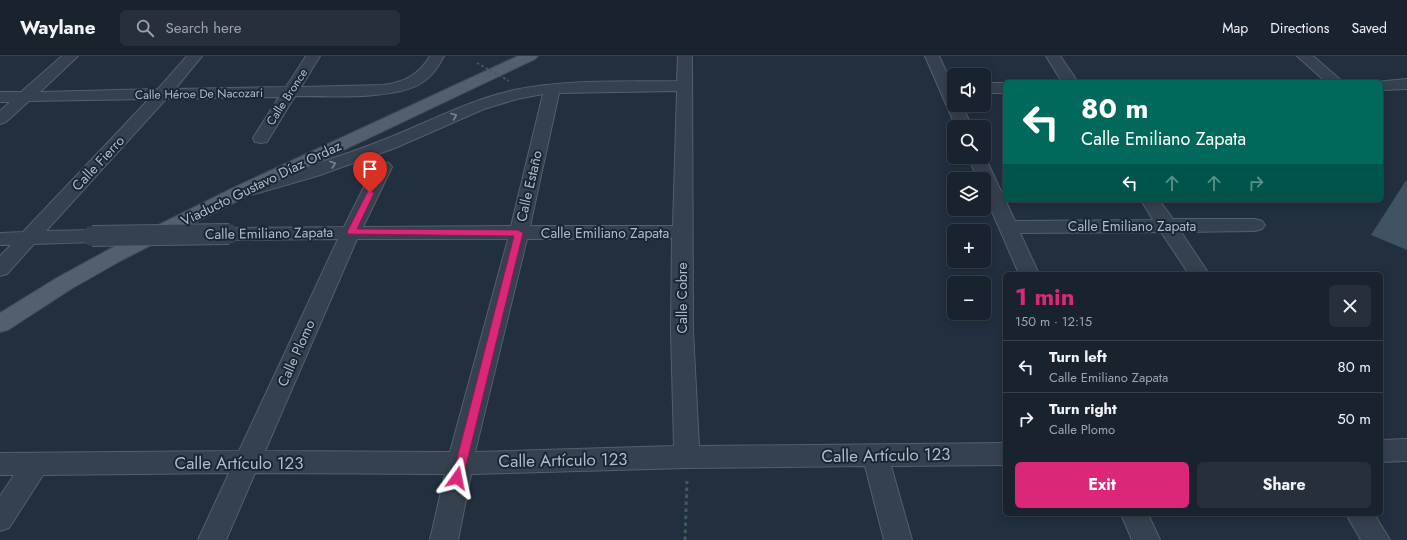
<!DOCTYPE html>
<html lang="en">
<head>
<meta charset="utf-8">
<style>
	:root { --surface:#19232e; --page:#262f3a; --text:#f1f3f6; --muted:#9fa4aa; --line:#37404a; --accent:#db2777 }
	body { margin:0; font-family:Jost,sans-serif; background:var(--page); color:var(--text); height:100vh; display:flex; flex-direction:column; font-size:15px; white-space:nowrap }
	* { box-sizing:border-box; margin:0 }
	p { font-size:13px; color:var(--muted) }
	.icon { flex:none; width:22px; height:22px; fill:none; stroke:currentColor; stroke-width:2; stroke-linecap:round; stroke-linejoin:round }
	.map { position:relative; flex:1; overflow:hidden }
	.details { position:absolute; left:1003px; top:216px; width:380px; height:244px; display:flex; flex-direction:column; background:var(--surface); border-radius:6px; box-shadow:0 2px 10px #0003,0 0 0 1px var(--line) }
	.details>* { flex:none }
	.top-card { position:absolute; left:1003px; top:24px; width:380px; height:122px; border-radius:6px; box-shadow:0 2px 10px #0003,0 0 0 1px var(--line); background:#00695c; color:#fff; overflow:hidden }
	.buttons { position:absolute; left:947px; top:12px; display:grid; gap:8px }
	.buttons a { display:grid; place-items:center; width:44px; height:44px; border-radius:6px; background:var(--surface); box-shadow:0 2px 10px #0003,0 0 0 1px var(--line); font-size:20px }
	.pin { position:absolute; display:grid; place-items:center; width:34px; height:34px; color:#fff; margin:-41px -17px; border-radius:50% 50% 50% 0; rotate:-45deg; box-shadow:0 0 4px #0007 }
	.pin .icon { rotate:45deg }
	.me { position:absolute; width:44px; margin:-22px; rotate:12deg; stroke-linejoin:round; filter:drop-shadow(0 0 3px #0008) }
	.turn { display:flex; align-items:center; gap:14px; height:84px; padding:0 12px; font-size:18px }
	.turn .icon { width:52px; height:52px; stroke-width:2.5 }
	.turn b { display:block; font-size:28px; line-height:34px }
	.lanes { display:flex; align-items:center; height:38px; padding:0 12px; background:#0003; justify-content:center; gap:20px; direction:ltr }
	.lanes .off { opacity:.35 }
	.round { display:grid; place-items:center; flex:none; width:42px; height:42px; border-radius:6px; background:var(--page) }
	.head { display:flex; align-items:center; justify-content:space-between; height:68px; padding:0 12px }
	h1 { font-size:24px; font-weight:700; line-height:30px; color:var(--accent) }
	.primary-button { display:flex; gap:8px; margin-top:auto; padding:8px 12px }
	.primary-button a { flex:1; height:46px; border-radius:6px; background:var(--accent); color:#fff; font-size:16px; font-weight:700; line-height:46px; text-align:center }
	.primary-button a+a { background:var(--page); color:var(--text) }
	ul { padding:0; list-style:none }
	li { display:flex; align-items:center; gap:12px; height:52px; padding:0 12px; border-top:1px solid var(--line) }
	li div { flex:1 }
	li b { display:block; font-size:15px }
	li em { font-style:normal }
	header { display:flex; align-items:center; gap:24px; box-sizing:border-box; height:56px; padding:0 20px; background:var(--surface); border-bottom:1px solid var(--line) }
	header strong { font-size:19px }
	nav { display:flex; gap:22px; margin-inline-start:auto; font-size:14px }
	.search { width:280px; height:36px; background:var(--page); display:flex; align-items:center; gap:10px; box-sizing:border-box; padding:0 14px; border-radius:6px; color:var(--muted); font-size:15px }
	.map>svg:first-child { display:block }
	.building { fill:#415263 }
	.lines { fill:none; stroke-linecap:round; stroke-linejoin:round }
	.minor-casing { stroke:#535f6c; stroke-width:2 }
	.primary-casing { stroke:#3e4a57; stroke-width:2 }
	.path { stroke:#415b5c; stroke-width:3; stroke-dasharray:3.5 3.5; stroke-linecap:butt }
	.minor { fill:#35414e; fill-rule:evenodd }
	.primary { fill:#52606e; fill-rule:evenodd }
	.minor-bridge-casing { stroke:#535f6c; stroke-width:22; stroke-linecap:butt }
	.path-bridge { stroke:#415b5c; stroke-width:2; stroke-dasharray:2.5 2.5; stroke-linecap:butt }
	.minor-bridge { stroke:#35414e; stroke-width:20 }
	.oneway { stroke:#798592 }
	.route { fill:#db2777; stroke:#8e194d }
	.labels { text-anchor:middle; dominant-baseline:central; stroke-width:4; stroke-linejoin:round; paint-order:stroke }
	.far-street-label { font-size:12px; fill:#b0bcca; stroke:#1a2633 }
	.street-label { font-size:14px; fill:#b0bcca; stroke:#1a2633 }
	.near-street-label { font-size:17px; fill:#b0bcca; stroke:#1a2633 }
</style>
</head>
<body>
<header>
<strong>Waylane</strong>
<div class="search"><svg class="icon" aria-label="search" viewBox="0 0 24 24"><circle cx="10" cy="10" r="6"/><path d="M15 15l6 6"/></svg>Search here</div>
<nav><a>Map</a><a>Directions</a><a>Saved</a></nav>
</header>
<div class="map">
<svg width="1407" height="484" viewBox="0 0 1407 484">
	<rect width="100%" height="100%" fill="#212f3e"/>
	<path class="building" d="M1407,123V194L1371,179Z"/>
	<g class="lines">
		<defs>
			<path id="minor" d="M62,0H78L40,36L158,33L187,0H202L175,33L286,31L306,0H320L301,31L383,29C404,26 419,19 430,0H444C438,11 432,21 420,28C392,44 329,40 295,40L267,86L261,87L255,86L253,82L279,41L166,43L46,175L92,174L99,175L102,180L99,185L92,186L34,188L7,218L0,220V200L11,189H0V177L23,176L149,43L29,45L6,66L0,68V55L10,46H0V36H21Z
				M678,0H692L693,275L699,390L1005,387V409L891,410L912,484H884L865,410L687,412L471,418L458,484H430L445,418L255,417L226,484H198L229,417L43,419L9,472L0,475V440L14,419H0V397L239,395L338,183L229,184L222,183L219,178L222,173L229,172L344,171L374,111L377,107L383,106L389,107L392,111L363,171L511,170L543,38L517,43L484,53L395,92L317,120L251,139L245,137L242,133L245,129C291,116 338,102 383,84C427,67 468,44 514,34C567,23 623,26 677,25ZM677,35L673,170H530L559,37ZM672,182L671,275L674,390L475,396L527,183ZM357,183H508L450,396L265,395Z
				M925,0H939L954,32V49H962L972,71H956Z
				M1046,0H1060L1078,26H1062Z
				M1297,0H1313L1343,26H1326Z
				M1407,23V33L1381,34V26H1375Z
				M984,27H1005V37H984Z
				M984,99L1015,165L1153,164L1141,144H1159L1173,163H1255L1262,165L1265,169L1262,173L1255,175L1181,176L1209,218H1189L1161,176L1020,177L1039,218H1019L984,137V123H978L968,101H984Z
				M1407,383V405L1381,406V384Z
				M1121,458H1148L1160,484H1132Z
				M1346,458H1374L1390,484H1361Z"/>
			<path id="primary" d="M518,0H538L535,3L249,139L122,204L71,233L8,274L0,276V257L55,223L108,194L235,131Z"/>
		</defs>
		<use href="#minor" class="minor-casing"/>
		<use href="#primary" class="primary-casing"/>
		<path class="path" d="M685,484L687,425"/>
		<use href="#minor" class="minor"/>
		<use href="#primary" class="primary"/>
		<defs>
			<path id="minor-bridge" d="M92,180L229,178"/>
		</defs>
		<use href="#minor-bridge" class="minor-bridge-casing"/>
		<path class="path-bridge" d="M477,7L509,25"/>
		<use href="#minor-bridge" class="minor-bridge"/>
	</g>
	<defs><path id="oneway-chevron" d="M-2-3.5L2.5 0L-2 3.5" fill="none" stroke-width="1.6" stroke-linecap="round" stroke-linejoin="round"/></defs>
	<g class="oneway">
		<use href="#oneway-chevron" transform="translate(454 60) rotate(-23)"/>
		<use href="#oneway-chevron" transform="translate(333 108) rotate(-20)"/>
	</g>
	<path class="route" d="M368,135H370L374,137L357,173L518,174L523,177L463,422L461,426L457,427L453,426L452,422L514,180L348,178L347,176Z"/>
	<g class="labels">
		<g class="far-street-label">
			<text transform="translate(199 38) rotate(-1)">Calle Héroe De Nacozari</text>
			<text transform="translate(287 41) rotate(-57)">Calle Bronce</text>
		</g>
		<g class="street-label">
			<text transform="translate(98 107) rotate(-47)">Calle Fierro</text>
			<text transform="translate(261 127) rotate(-26)">Viaducto Gustavo Díaz Ordaz</text>
			<text transform="translate(529 130) rotate(-77)">Calle Estaño</text>
			<text x="1132" y="170">Calle Emiliano Zapata</text>
			<text transform="translate(269 177) rotate(-1)">Calle Emiliano Zapata</text>
			<text x="605" y="177">Calle Emiliano Zapata</text>
			<text transform="translate(682 242) rotate(-90)">Calle Cobre</text>
			<text transform="translate(296 297) rotate(-66)">Calle Plomo</text>
		</g>
		<g class="near-street-label">
			<text transform="translate(886 399) rotate(-1)">Calle Artículo 123</text>
			<text transform="translate(563 404) rotate(-1)">Calle Artículo 123</text>
			<text x="239" y="407">Calle Artículo 123</text>
		</g>
	</g>
</svg>
<div class="buttons">
<a><svg class="icon" aria-label="sound" viewBox="0 0 24 24"><path d="M4 9h4l5-4v14l-5-4H4zM17 9q2 3 0 6"/></svg></a>
<a><svg class="icon" aria-label="search" viewBox="0 0 24 24"><circle cx="10" cy="10" r="6"/><path d="M15 15l6 6"/></svg></a>
<a><svg class="icon" aria-label="layers" viewBox="0 0 24 24"><path d="M12 4l9 5-9 5-9-5zM3 14l9 5 9-5"/></svg></a>
<a>+</a>
<a>−</a>
</div>
<div class="pin" style="left:370px;top:137px;background:#d93025"><svg class="icon" aria-label="arrive" viewBox="0 0 24 24"><path d="M6 21V4h12l-3 4 3 4H6"/></svg></div>
<svg class="me" style="left:457px;top:422px" viewBox="-20 -20 40 40"><path d="M0-17L14 15 0 8-14 15z" fill="#db2777" stroke="#fff" stroke-width="4"/></svg>
<div class="top-card">
<div class="turn"><svg class="icon" aria-label="left" viewBox="0 0 24 24"><path d="M17 20v-9H6M10 6l-5 5 5 5"/></svg><div><b>80 m</b>Calle Emiliano Zapata</div></div>
<div class="lanes"><svg class="icon" aria-label="left" viewBox="0 0 24 24"><path d="M17 20v-9H6M10 6l-5 5 5 5"/></svg><svg class="icon off" aria-label="ahead" viewBox="0 0 24 24"><path d="M12 20V5M6 11l6-6 6 6"/></svg><svg class="icon off" aria-label="ahead" viewBox="0 0 24 24"><path d="M12 20V5M6 11l6-6 6 6"/></svg><svg class="icon off" aria-label="right" viewBox="0 0 24 24"><path d="M7 20v-9h11M14 6l5 5-5 5"/></svg></div>
</div>
<section class="details">
<div class="head"><div><h1>1 min</h1><p>150 m · 12:15</p></div><a class="round"><svg class="icon" aria-label="close" viewBox="0 0 24 24"><path d="M6 6l12 12M18 6L6 18"/></svg></a></div>
<ul>
<li><svg class="icon" aria-label="left" viewBox="0 0 24 24"><path d="M17 20v-9H6M10 6l-5 5 5 5"/></svg><div><b>Turn left</b><p>Calle Emiliano Zapata</p></div><em>80 m</em></li>
<li><svg class="icon" aria-label="right" viewBox="0 0 24 24"><path d="M7 20v-9h11M14 6l5 5-5 5"/></svg><div><b>Turn right</b><p>Calle Plomo</p></div><em>50 m</em></li>
</ul>
<div class="primary-button"><a>Exit</a><a>Share</a></div>
</section>
</div>
</body>
</html>
